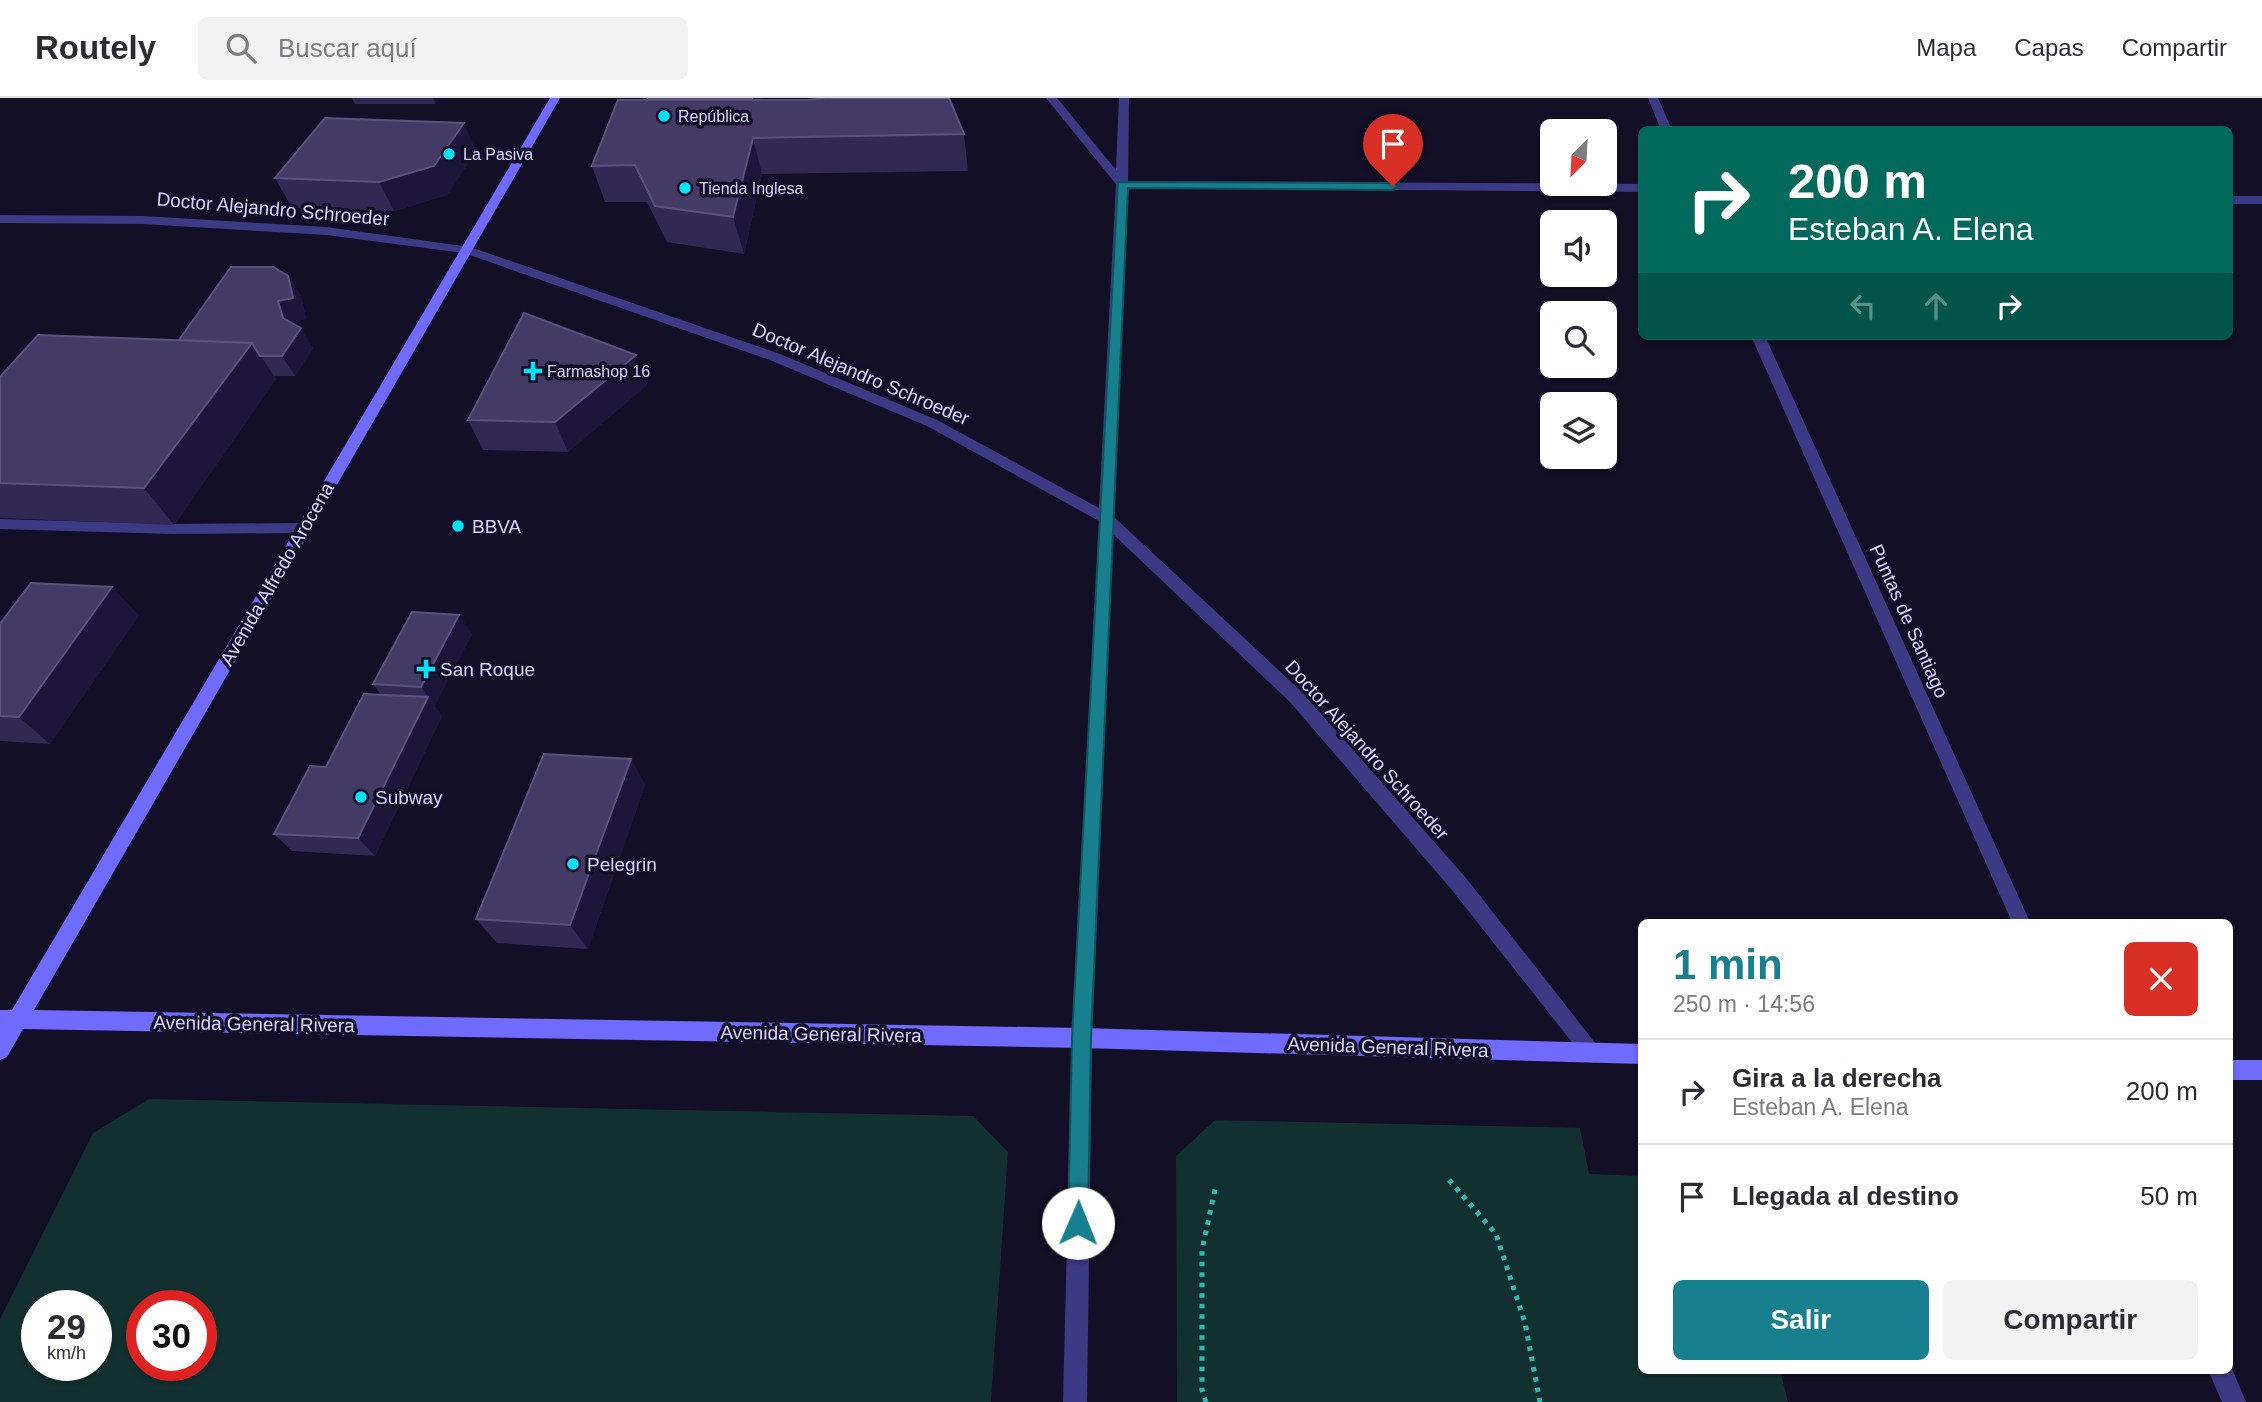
<!DOCTYPE html>
<html lang="es">
<head>
<meta charset="utf-8">
<style>
	:root { --surface:#fff; --page:#f2f2f3; --text:#2b2b33; --muted:#7c7c81; --line:#e1e1e2; --accent:#187f8f }
	body { margin:0; font-family:Helvetica,sans-serif; background:var(--page); color:var(--text); height:100vh; display:flex; flex-direction:column; font-size:26px; white-space:nowrap }
	* { box-sizing:border-box; margin:0 }
	p { font-size:23px; color:var(--muted) }
	.icon { flex:none; width:38px; height:38px; fill:none; stroke:currentColor; stroke-width:2; stroke-linecap:round; stroke-linejoin:round }
	.map { position:relative; flex:1; overflow:hidden }
	.sheet { position:absolute; left:1638px; top:821px; width:595px; height:455px; display:flex; flex-direction:column; background:var(--surface); border-radius:10px; box-shadow:0 2px 5px #0004 }
	.sheet>* { flex:none }
	.top-card { position:absolute; left:1638px; top:28px; width:595px; height:214px; border-radius:10px; box-shadow:0 2px 5px #0004; background:#00695c; color:#fff; overflow:hidden }
	.needle { width:46px; rotate:204deg }
	.controls { position:absolute; left:1540px; top:21px; display:grid; gap:14px }
	.controls a { display:grid; place-items:center; width:77px; height:77px; border-radius:10px; background:var(--surface); box-shadow:0 2px 5px #0004; font-size:35px }
	.speed { position:absolute; left:21px; top:1192px; display:flex; gap:14px; font-size:35px; font-weight:700; text-align:center }
	.speed>* { display:grid; place-content:center; width:91px; height:91px; border-radius:50%; background:var(--surface); box-shadow:0 2px 5px #0004; line-height:1 }
	.speed small { font-size:18px; font-weight:400 }
	.speed .limit { border:10px solid #d22; background:#fff; color:#111 }
	.pin { position:absolute; display:grid; place-items:center; width:60px; height:60px; color:#fff; margin:-72px -30px; border-radius:50% 50% 50% 0; rotate:-45deg; box-shadow:0 0 7px #0007 }
	.pin .icon { rotate:45deg }
	.me { position:absolute; width:77px; margin:-38px; rotate:1deg; stroke-linejoin:round; filter:drop-shadow(0 0 5px #0008) }
	.turn { display:flex; align-items:center; gap:24px; height:147px; padding:0 35px; font-size:32px }
	.turn .icon { width:91px; height:91px; stroke-width:2.5 }
	.turn b { display:block; font-size:49px; line-height:60px }
	.lanes { display:flex; align-items:center; height:66px; padding:0 35px; background:#0003; justify-content:center; gap:35px; direction:ltr }
	.lanes .off { opacity:.35 }
	.round { display:grid; place-items:center; flex:none; width:74px; height:74px; border-radius:10px; background:var(--page) }
	.overview { display:flex; align-items:center; justify-content:space-between; height:119px; padding:0 35px }
	h1 { font-size:42px; font-weight:700; line-height:52px; color:var(--accent) }
	.button { display:flex; gap:14px; margin-top:auto; padding:14px 35px }
	.button a { flex:1; height:80px; border-radius:10px; background:var(--accent); color:#fff; font-size:28px; font-weight:700; line-height:80px; text-align:center }
	.button a+a { background:var(--page); color:var(--text) }
	ul { padding:0; list-style:none }
	li { display:flex; align-items:center; gap:21px; height:105px; padding:0 35px; border-top:2px solid var(--line) }
	li div { flex:1 }
	li b { display:block; font-size:26px }
	li em { font-style:normal }
	header { display:flex; align-items:center; gap:42px; box-sizing:border-box; height:98px; padding:0 35px; background:var(--surface); border-bottom:2px solid var(--line) }
	header strong { font-size:33px }
	nav { display:flex; gap:38px; margin-inline-start:auto; font-size:24px }
	.search { width:490px; height:63px; background:var(--page); display:flex; align-items:center; gap:18px; box-sizing:border-box; padding:0 24px; border-radius:10px; color:var(--muted); font-size:26px }
	.map>svg:first-child { display:block }
	.green { fill:#12302f; fill-rule:evenodd }
	.lines { fill:none; stroke-linecap:round; stroke-linejoin:round }
	.path { stroke:#2fb8b0; stroke-width:5; stroke-dasharray:4.5 6; stroke-linecap:butt }
	.street { fill:#3d3a85; fill-rule:evenodd }
	.secondary { fill:#6f6bff; fill-rule:evenodd }
	.wall { fill:#312854 }
	.shaded-wall { fill:#1d163a }
	.building { fill:#433a66; stroke:#5a527e; stroke-width:2 }
	.route { fill:#187f8f; stroke:#10535d; stroke-width:2 }
	.poi-dot { fill:#00e5ff; stroke:#130f26; stroke-width:2.5 }
	.labels { text-anchor:middle; dominant-baseline:central; stroke-width:7; stroke-linejoin:round; paint-order:stroke }
	.far-poi-label { font-size:16px; fill:#d9d4ff; stroke:#130f26; text-anchor:start }
	.street-label { font-size:19px; fill:#d9d4ff; stroke:#130f26 }
	.poi-label { font-size:19px; fill:#d9d4ff; stroke:#130f26; text-anchor:start }
</style>
</head>
<body>
<header>
<strong>Routely</strong>
<div class="search"><svg class="icon" aria-label="search" viewBox="0 0 24 24"><circle cx="10" cy="10" r="6"/><path d="M15 15l6 6"/></svg>Buscar aquí</div>
<nav><a>Mapa</a><a>Capas</a><a>Compartir</a></nav>
</header>
<div class="map">
<svg width="2262" height="1304" viewBox="0 0 2262 1304">
	<rect width="100%" height="100%" fill="#130f26"/>
	<path class="green" d="M149,1001L973,1018L1008,1054L991,1304H0V1221L93,1035ZM37,1208H96V1267H37ZM142,1208H201V1267H142Z
		M1215,1022L1580,1030L1589,1076L1641,1078L1642,1272H1780L1788,1304H1177L1176,1058Z"/>
	<g class="lines">
		<path class="path" d="M1449,1082L1496,1136L1525,1225L1540,1304
			M1206,1304L1202,1292V1152L1216,1087"/>
		<path class="street" d="M1046,0H1057L1116,72L1119,0H1129L1128,83L1642,86V94L1128,90L1114,419L1302,594L1466,780L1603,955L1600,962L1593,965L1586,962L1452,792L1290,604L1113,436L1092,940L1087,1304H1063L1072,940L1099,423L927,328L770,262L464,155L326,137L143,126L0,125V117L143,118L326,129L470,149L780,256L937,322L1099,410L1116,86Z
			M1648,0H1658L1672,32H1661Z
			M2230,98H2262V106H2230Z
			M1751,238H1765L2030,824H2012Z
			M0,421L173,426L304,425L312,430L304,435L173,436L0,431Z
			M2230,1266L2246,1304H2222L2208,1272H2230Z"/>
		<path class="secondary" d="M550,0H560L34,912L1082,930L1642,946V966L1082,950L23,931L7,959L0,962V912H12Z
			M2230,962H2262V982H2230Z"/>
	</g>
	<path class="wall" d="M352,0H440L435,6H355Z
		M647,2H764L964,36L968,73L762,76L744,156L667,144L647,104H605L592,68Z
		M476,53L447,97L394,113L292,110L275,80Z
		M288,178L301,198L306,221L291,224L313,250L295,278H274L276,281L174,427L0,420V279L179,242Z
		M636,257L647,287L568,354L483,352L468,322Z
		M139,517L50,646L0,643V526Z
		M472,536L434,608L442,618L375,758L292,753L274,736L381,597L373,586Z
		M631,661L645,687L588,851L497,845L476,821Z"/>
	<path class="shaded-wall" d="M433,0H440L435,6Z
		M752,0H763L764,5L746,13Z
		M464,25L476,53L447,97L394,113L379,84Z
		M753,40L762,76L744,156L733,119Z
		M288,178L301,198L306,221L291,224L301,230L313,250L295,278L282,258L283,220L278,203Z
		M252,245L276,281L174,427L144,390Z
		M636,257L647,287L568,354L555,324Z
		M112,489L139,517L50,646L19,619Z
		M459,517L472,536L435,608L421,589Z
		M428,599L442,618L375,758L358,740Z
		M631,661L645,687L588,851L570,827Z"/>
	<path class="building" d="M648,0H752L751,2H647Z
		M828,0H949L964,36L753,40L733,119L655,108L635,67L592,68L618,2H807Z
		M325,20L464,25L434,68L379,84L275,80Z
		M231,169H273L288,178L293,200L278,203L283,220L301,230L282,258H260L252,245L179,242Z
		M524,215L636,257L555,324L468,322Z
		M38,237L252,245L144,390L0,385V279Z
		M31,485L112,489L19,619L0,618V526Z
		M412,514L459,517L421,589L373,586Z
		M364,596L428,599L358,740L274,736L310,668L326,669Z
		M544,656L631,661L570,827L476,821Z"/>
	<path class="route" d="M1118,84L1393,85L1399,88L1393,92L1128,90L1091,940L1088,1125L1085,1132L1078,1135L1071,1132L1068,1125L1072,940Z"/>
	<g class="poi-dot">
		<circle cx="664" cy="18" r="7"/>
		<circle cx="449" cy="56" r="7"/>
		<circle cx="685" cy="90" r="7"/>
		<path d="M529.5 262.5h7v7h7v7h-7v7h-7v-7h-7v-7h7z"/>
		<circle cx="458" cy="428" r="7"/>
		<path d="M422.5 560.5h7v7h7v7h-7v7h-7v-7h-7v-7h7z"/>
		<circle cx="361" cy="699" r="7"/>
		<circle cx="573" cy="766" r="7"/>
	</g>
	<g class="labels">
		<g class="far-poi-label">
			<text x="678" y="18">República</text>
			<text x="463" y="56">La Pasiva</text>
			<text x="699" y="90">Tienda Inglesa</text>
			<text x="547" y="273">Farmashop 16</text>
		</g>
		<g class="street-label">
			<text transform="translate(273 111) rotate(5)">Doctor Alejandro Schroeder</text>
			<text transform="translate(861 276) rotate(23)">Doctor Alejandro Schroeder</text>
			<text transform="translate(277 476) rotate(-60)">Avenida Alfredo Arocena</text>
			<text transform="translate(1909 523) rotate(66)">Puntas de Santiago</text>
			<text transform="translate(1367 652) rotate(48)">Doctor Alejandro Schroeder</text>
			<text transform="translate(254 926) rotate(1)">Avenida General Rivera</text>
			<text transform="translate(821 936) rotate(1)">Avenida General Rivera</text>
			<text transform="translate(1388 949) rotate(2)">Avenida General Rivera</text>
		</g>
		<g class="poi-label">
			<text x="472" y="428">BBVA</text>
			<text x="440" y="571">San Roque</text>
			<text x="375" y="699">Subway</text>
			<text x="587" y="766">Pelegrin</text>
		</g>
	</g>
</svg>
<div class="controls">
<a><svg class="needle" viewBox="-14 -14 28 28"><path d="M0-13l5 13h-10z" fill="#e53935"/><path d="M0 13l5-13h-10z" fill="#7c7c81"/></svg></a>
<a><svg class="icon" aria-label="sound" viewBox="0 0 24 24"><path d="M4 9h4l5-4v14l-5-4H4zM17 9q2 3 0 6"/></svg></a>
<a><svg class="icon" aria-label="search" viewBox="0 0 24 24"><circle cx="10" cy="10" r="6"/><path d="M15 15l6 6"/></svg></a>
<a><svg class="icon" aria-label="layers" viewBox="0 0 24 24"><path d="M12 4l9 5-9 5-9-5zM3 14l9 5 9-5"/></svg></a>
</div>
<div class="speed"><div>29<small>km/h</small></div><div class="limit">30</div></div>
<div class="pin" style="left:1393px;top:88px;background:#d93025"><svg class="icon" aria-label="arrive" viewBox="0 0 24 24"><path d="M6 21V4h12l-3 4 3 4H6"/></svg></div>
<svg class="me" style="left:1078px;top:1125px" viewBox="-20 -20 40 40"><circle r="19" fill="#fff"/><path d="M0-13L10 11 0 6-10 11z" fill="#187f8f"/></svg>
<div class="top-card">
<div class="turn"><svg class="icon" aria-label="right" viewBox="0 0 24 24"><path d="M7 20v-9h11M14 6l5 5-5 5"/></svg><div><b>200 m</b>Esteban A. Elena</div></div>
<div class="lanes"><svg class="icon off" aria-label="left" viewBox="0 0 24 24"><path d="M17 20v-9H6M10 6l-5 5 5 5"/></svg><svg class="icon off" aria-label="ahead" viewBox="0 0 24 24"><path d="M12 20V5M6 11l6-6 6 6"/></svg><svg class="icon" aria-label="right" viewBox="0 0 24 24"><path d="M7 20v-9h11M14 6l5 5-5 5"/></svg></div>
</div>
<section class="sheet">
<div class="overview"><div><h1>1 min</h1><p>250 m · 14:56</p></div><a class="round" style="background:#d93025;color:#fff"><svg class="icon" aria-label="close" viewBox="0 0 24 24"><path d="M6 6l12 12M18 6L6 18"/></svg></a></div>
<ul>
<li><svg class="icon" aria-label="right" viewBox="0 0 24 24"><path d="M7 20v-9h11M14 6l5 5-5 5"/></svg><div><b>Gira a la derecha</b><p>Esteban A. Elena</p></div><em>200 m</em></li>
<li><svg class="icon" aria-label="arrive" viewBox="0 0 24 24"><path d="M6 21V4h12l-3 4 3 4H6"/></svg><div><b>Llegada al destino</b></div><em>50 m</em></li>
</ul>
<div class="button"><a>Salir</a><a>Compartir</a></div>
</section>
</div>
</body>
</html>
